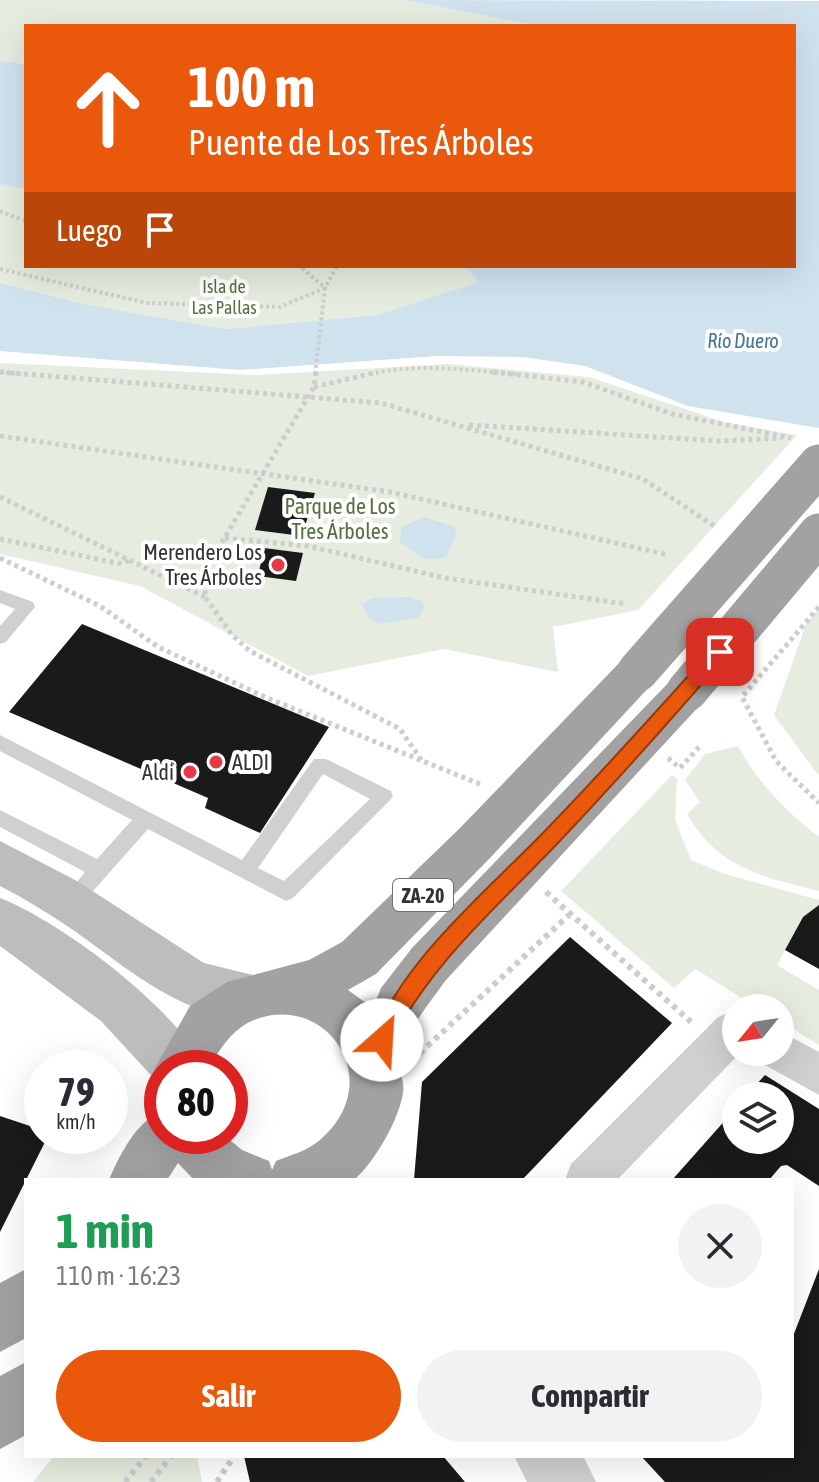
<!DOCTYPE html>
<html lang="es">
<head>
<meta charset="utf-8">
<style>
	:root { --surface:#fff; --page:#f2f2f3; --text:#2b2b33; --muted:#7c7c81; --accent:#ea580c }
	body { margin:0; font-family:"Asap Condensed",sans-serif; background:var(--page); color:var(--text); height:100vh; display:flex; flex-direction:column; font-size:30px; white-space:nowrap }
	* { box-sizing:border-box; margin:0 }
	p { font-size:26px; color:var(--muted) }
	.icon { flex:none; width:44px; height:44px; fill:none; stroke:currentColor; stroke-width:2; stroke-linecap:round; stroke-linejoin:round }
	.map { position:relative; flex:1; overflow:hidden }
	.drawer { position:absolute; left:24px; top:1178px; width:770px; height:280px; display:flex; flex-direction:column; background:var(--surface); border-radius:0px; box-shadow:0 8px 32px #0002 }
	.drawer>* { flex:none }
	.banner { position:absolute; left:24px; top:24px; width:772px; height:244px; border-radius:0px; box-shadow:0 8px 32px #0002; background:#ea580c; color:#fff; overflow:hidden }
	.needle { width:52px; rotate:240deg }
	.buttons { position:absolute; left:722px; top:994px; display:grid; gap:16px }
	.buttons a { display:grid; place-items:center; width:72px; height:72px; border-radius:50%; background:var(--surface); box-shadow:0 8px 32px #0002; font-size:40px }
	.speed { position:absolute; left:24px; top:1050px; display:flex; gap:16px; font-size:40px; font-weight:700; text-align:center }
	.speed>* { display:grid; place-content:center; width:104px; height:104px; border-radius:50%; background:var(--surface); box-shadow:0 8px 32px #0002; line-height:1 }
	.speed small { font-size:20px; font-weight:400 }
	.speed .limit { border:12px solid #d22; background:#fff; color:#111 }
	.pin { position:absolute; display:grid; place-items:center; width:68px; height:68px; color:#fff; margin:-34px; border-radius:16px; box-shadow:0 4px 12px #0006 }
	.me { position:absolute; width:88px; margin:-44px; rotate:26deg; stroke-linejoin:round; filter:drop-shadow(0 0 6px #0008) }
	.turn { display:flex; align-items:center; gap:28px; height:168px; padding:0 32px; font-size:36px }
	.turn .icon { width:104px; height:104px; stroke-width:2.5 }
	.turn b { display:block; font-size:56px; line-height:68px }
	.then { display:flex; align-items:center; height:76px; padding:0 32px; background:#0003; gap:16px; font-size:30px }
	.round { display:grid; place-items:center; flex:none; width:84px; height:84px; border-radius:42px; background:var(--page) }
	.head { display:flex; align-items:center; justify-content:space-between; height:136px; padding:0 32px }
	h1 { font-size:48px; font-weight:700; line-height:60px; color:#1e9e55 }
	.action { display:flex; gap:16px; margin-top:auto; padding:16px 32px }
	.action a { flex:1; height:92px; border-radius:48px; background:var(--accent); color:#fff; font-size:32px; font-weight:700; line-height:92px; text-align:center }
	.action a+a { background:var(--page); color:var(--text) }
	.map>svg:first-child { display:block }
	.green { fill:#e6ecdf }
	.water { fill:#cfe2ee }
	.building { fill:#1a1a1a }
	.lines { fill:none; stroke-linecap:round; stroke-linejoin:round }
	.path-far2 { stroke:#cdcdcd; stroke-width:4; stroke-dasharray:3 3; stroke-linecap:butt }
	.path-far1 { stroke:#cdcdcd; stroke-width:5; stroke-dasharray:4 4; stroke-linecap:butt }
	.path { stroke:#cdcdcd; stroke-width:6; stroke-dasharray:5 5; stroke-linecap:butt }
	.service { fill:#d0d0d0; fill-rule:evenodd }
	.minor { fill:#d0d0d0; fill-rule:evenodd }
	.tertiary { fill:#d0d0d0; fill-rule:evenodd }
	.secondary { fill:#bdbdbd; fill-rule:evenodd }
	.trunk { fill:#a2a2a2; fill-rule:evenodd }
	.trunk-bridge { stroke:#a2a2a2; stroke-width:41 }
	.route { fill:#ea580c; stroke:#983908; stroke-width:2 }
	.poi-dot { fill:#e63946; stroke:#fff; stroke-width:3 }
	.labels { text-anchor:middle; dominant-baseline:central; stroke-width:8; stroke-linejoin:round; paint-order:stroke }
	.far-park-label { font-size:18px; fill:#56703f; stroke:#fff }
	.far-water-label { font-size:20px; font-style:italic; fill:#3f7597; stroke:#fff }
	.shield { fill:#fff; stroke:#707070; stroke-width:2 }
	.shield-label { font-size:20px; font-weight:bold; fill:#333 }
	.park-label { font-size:22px; fill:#56703f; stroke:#fff }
	.poi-label { font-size:22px; fill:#333; stroke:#fff; text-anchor:end }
</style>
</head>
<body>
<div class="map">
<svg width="819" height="1482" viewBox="0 0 819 1482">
	<rect width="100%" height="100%" fill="#fff"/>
	<path class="green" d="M0,0H405L537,26H26V64L0,61Z
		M0,184L26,189V266H465L480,282L377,315L225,329L79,303L0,283Z
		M0,363L257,375L447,364L589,377L724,422L797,435L638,610L553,627L558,672L444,649L308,676L140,586L0,554Z
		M819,608V776L774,715L806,624Z
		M738,746C756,781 788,813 819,837V891C763,877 718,868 687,814L700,802L685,780L705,754Z
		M672,775L677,779L675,820L691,860L725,874L819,900V905L803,917L777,965L819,990V1045L780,1021V1008H758L695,969L674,988L561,891Z
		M54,1456H197L202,1482H33Z"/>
	<path class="water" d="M405,0L819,1V428L688,406L585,366L523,357L436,356L240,370L0,351V283L79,303L225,329L377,315L479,282L465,266H794V26H537Z
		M0,61L26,64V189L0,184Z
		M424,517L455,527L456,535L447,556C423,566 417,553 399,541L402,527Z
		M410,597L421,601L425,607L418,618L379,624L368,617L362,605L372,598Z"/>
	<path class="building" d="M268,487L315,493L302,536L255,530Z
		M264,548L303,553L296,581L258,576Z
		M82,624L329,727L260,833L205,808L208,798L9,712Z
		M819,905V969L785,950L803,917Z
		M570,937L672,1023L522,1180H414L422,1082Z
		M765,1075L819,1109V1186L787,1165L781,1166L769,1180H672L736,1108V1140H780V1096H746Z
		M0,1116L42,1130V1136H48L0,1232Z
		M819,1269V1482H665L641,1456H792V1339Z
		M244,1456H443L465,1482H250Z"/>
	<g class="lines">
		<path class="path-far2" d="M0,211L26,221
			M0,269L147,303L280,307L325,288L300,266
			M0,372L22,374
			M315,374L325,288L337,266
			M370,374C417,363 468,370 516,374"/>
		<path class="path-far1" d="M0,372L381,403L643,479L716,527
			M316,372L314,387L206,569L205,597L233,636L250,651L400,729L422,761
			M493,372L583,382L672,414L791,438
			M314,387L378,372
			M469,425L721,441L782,438
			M0,436L390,492L669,555
			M0,497L205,597
			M225,538L308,546L445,578L626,604
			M0,539L122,564L129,560
			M0,558L100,606L158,647L267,698L482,785
			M819,607L742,697L776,761L819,803
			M668,758L680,768L700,746"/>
		<path class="path" d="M546,892L691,1022
			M420,1053L569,915
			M125,1482L146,1456
			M151,1482L171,1456
			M217,1482L234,1456"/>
		<path class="service" d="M0,590L33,602L35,607L6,642L0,644V626L15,609L0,603Z
			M0,735L242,860L314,759H326L391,791L393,797L293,898L286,901L148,829L78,908L71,911L64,908L61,902L85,872L0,827V810L97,859L132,820L0,751ZM323,774L370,799L284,881L258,868Z"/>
		<path class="minor" d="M733,1011L736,1013V1052H741L617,1180H565L571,1164L718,1017Z
			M780,1031L819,1052V1095L765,1065L760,1052H780Z"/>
		<path class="tertiary" d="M514,1456H583L596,1482H527Z"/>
		<path class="secondary" d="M0,841L77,881L204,963L269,979L276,995L269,1011C203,1037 124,965 73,930C50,914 25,899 0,886Z
			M0,898C60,921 178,1009 204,1068H162L160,1085L101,1021L0,946Z"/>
		<path class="trunk" d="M638,654L653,659L659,671L653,683L491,857L376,974L348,990L373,1008L381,988L412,948L672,679L687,674L702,679L708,691L702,703L446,980C430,1003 404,1032 400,1062C399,1072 405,1083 403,1093C399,1120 374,1163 354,1180H194L178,1163L167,1180H109C120,1154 136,1122 162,1111V1136H225L242,1150L269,1161L272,1170L276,1161C291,1155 307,1151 320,1140C388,1082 327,991 254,1020C232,1029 220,1049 209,1068H162V1083L155,1068L190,1006L227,982L309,960L342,942L459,829L623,659Z
			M26,1269V1338L0,1352V1283Z
			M26,1362V1435L0,1449V1376Z"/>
		<path class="trunk-bridge" d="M638,671L819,465
			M687,691L819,534"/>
	</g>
	<path class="route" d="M720,645L729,652L726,656C670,721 614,784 555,846C495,909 427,967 389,1047L382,1050L374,1047L371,1040C407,957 479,898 541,835C600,774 657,711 714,647Z"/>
	<g class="poi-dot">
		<circle cx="278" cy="565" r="8"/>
		<circle cx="216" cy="762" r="8"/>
		<circle cx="190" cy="772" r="8"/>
	</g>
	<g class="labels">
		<g class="far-park-label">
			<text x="224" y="286">Isla de<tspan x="224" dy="21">Las Pallas</tspan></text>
		</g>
		<g class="far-water-label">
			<text x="743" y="340">Río Duero</text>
		</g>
		<rect class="shield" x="393" y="879" width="60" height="32" rx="6"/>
		<g class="shield-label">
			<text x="423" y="895">ZA-20</text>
		</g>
		<g class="park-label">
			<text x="340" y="506">Parque de Los<tspan x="340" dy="25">Tres Árboles</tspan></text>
		</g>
		<g class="poi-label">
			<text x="262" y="552">Merendero Los<tspan x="262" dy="25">Tres Árboles</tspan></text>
			<text x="232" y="762" text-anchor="start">ALDI</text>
			<text x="174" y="772">Aldi</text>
		</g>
	</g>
</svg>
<div class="buttons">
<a><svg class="needle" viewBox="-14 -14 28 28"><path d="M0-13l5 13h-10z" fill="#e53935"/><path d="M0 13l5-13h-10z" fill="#7c7c81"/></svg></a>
<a><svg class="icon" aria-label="layers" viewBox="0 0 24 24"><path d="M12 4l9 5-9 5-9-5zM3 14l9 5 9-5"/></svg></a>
</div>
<div class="speed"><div>79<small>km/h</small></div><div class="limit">80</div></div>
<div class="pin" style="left:720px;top:652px;background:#d93025"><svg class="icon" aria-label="arrive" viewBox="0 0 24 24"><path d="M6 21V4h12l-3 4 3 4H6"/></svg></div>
<svg class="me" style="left:382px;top:1040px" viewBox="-20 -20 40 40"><circle r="19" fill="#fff"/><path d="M0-13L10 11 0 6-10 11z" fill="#ea580c"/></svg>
<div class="banner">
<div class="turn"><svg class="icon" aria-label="ahead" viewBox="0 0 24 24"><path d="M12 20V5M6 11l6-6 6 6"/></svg><div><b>100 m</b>Puente de Los Tres Árboles</div></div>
<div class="then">Luego<svg class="icon" aria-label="arrive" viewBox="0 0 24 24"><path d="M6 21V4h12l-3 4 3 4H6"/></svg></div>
</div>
<section class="drawer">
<div class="head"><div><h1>1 min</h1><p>110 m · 16:23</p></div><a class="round"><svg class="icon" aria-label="close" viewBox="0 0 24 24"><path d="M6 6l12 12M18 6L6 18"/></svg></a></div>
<div class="action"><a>Salir</a><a>Compartir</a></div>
</section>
</div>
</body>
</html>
